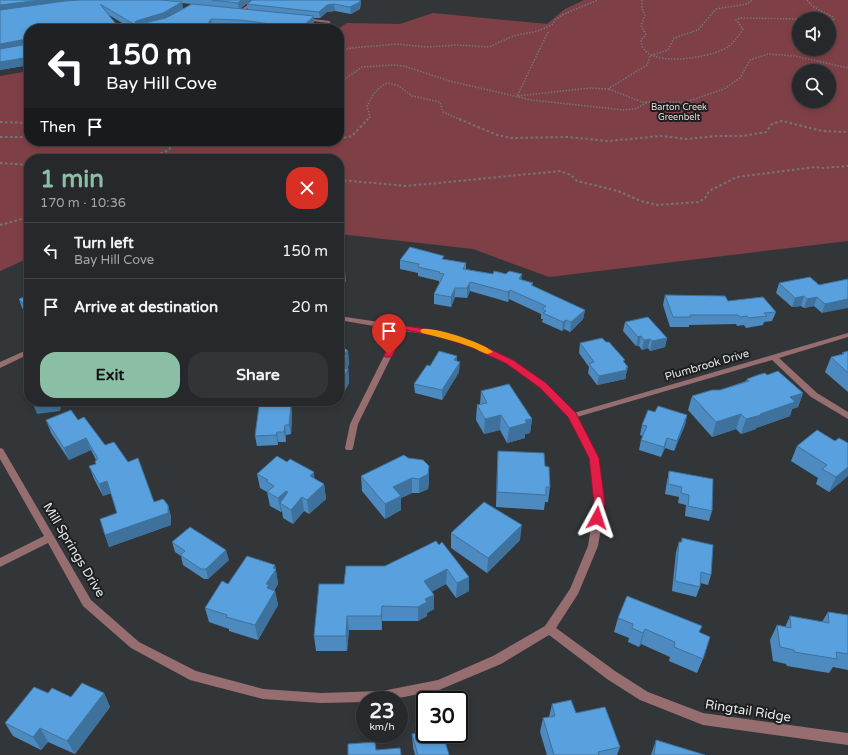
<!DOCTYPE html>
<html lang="en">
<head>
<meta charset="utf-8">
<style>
	:root { --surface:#26282b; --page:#323437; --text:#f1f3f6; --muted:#a4a6a9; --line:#424447; --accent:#8abfa5 }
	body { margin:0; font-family:"Varela Round",sans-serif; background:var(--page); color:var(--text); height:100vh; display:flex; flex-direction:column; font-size:15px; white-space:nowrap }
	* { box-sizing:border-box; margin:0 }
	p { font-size:13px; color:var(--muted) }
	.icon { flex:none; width:22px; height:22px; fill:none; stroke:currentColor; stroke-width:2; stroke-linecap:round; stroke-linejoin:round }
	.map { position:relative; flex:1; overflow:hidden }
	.details { position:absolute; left:24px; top:154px; width:320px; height:252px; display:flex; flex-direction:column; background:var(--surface); border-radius:16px; box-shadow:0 2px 6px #0003,0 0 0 1px var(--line) }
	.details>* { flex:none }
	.guide { position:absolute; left:24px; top:24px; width:320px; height:122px; border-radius:16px; box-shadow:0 2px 6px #0003,0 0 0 1px var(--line); background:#202124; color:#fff; overflow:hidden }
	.buttons { position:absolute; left:792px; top:12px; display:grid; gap:8px }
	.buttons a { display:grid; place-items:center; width:44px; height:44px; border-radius:50%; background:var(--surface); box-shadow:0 2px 6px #0003,0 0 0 1px var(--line); font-size:20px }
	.speed { position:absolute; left:356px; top:691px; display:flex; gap:8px; font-size:20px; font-weight:700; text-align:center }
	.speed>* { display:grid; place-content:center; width:52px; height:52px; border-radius:50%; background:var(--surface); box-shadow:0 2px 6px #0003,0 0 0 1px var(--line); line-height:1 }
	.speed small { font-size:10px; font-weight:400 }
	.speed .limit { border:2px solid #111; border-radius:6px; background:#fff; color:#111 }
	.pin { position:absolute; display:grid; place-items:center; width:34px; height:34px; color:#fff; margin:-41px -17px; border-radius:50% 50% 50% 0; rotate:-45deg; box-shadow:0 0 4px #0007 }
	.pin .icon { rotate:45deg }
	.me { position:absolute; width:44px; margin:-22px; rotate:5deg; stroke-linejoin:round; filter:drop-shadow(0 0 3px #0008) }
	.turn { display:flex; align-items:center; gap:14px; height:84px; padding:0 16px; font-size:18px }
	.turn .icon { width:52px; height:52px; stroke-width:2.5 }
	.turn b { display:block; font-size:28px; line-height:34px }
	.then { display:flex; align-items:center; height:38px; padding:0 16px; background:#0003; gap:8px; font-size:15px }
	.round { display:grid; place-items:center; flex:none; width:42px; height:42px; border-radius:16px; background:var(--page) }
	.summary { display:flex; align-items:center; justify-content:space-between; height:68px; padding:0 16px }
	h1 { font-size:24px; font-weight:800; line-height:30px; color:var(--accent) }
	.cta { display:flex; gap:8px; margin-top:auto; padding:8px 16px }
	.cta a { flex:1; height:46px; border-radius:16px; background:var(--accent); color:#111; font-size:16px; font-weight:800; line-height:46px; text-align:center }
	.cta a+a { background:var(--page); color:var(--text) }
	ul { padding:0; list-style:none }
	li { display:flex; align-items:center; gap:12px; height:56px; padding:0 16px; border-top:1px solid var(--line) }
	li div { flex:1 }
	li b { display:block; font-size:15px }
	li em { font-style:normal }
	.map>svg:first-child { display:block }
	.green { fill:#7e4046; fill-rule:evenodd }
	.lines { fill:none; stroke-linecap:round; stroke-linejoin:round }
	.path-far1 { stroke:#737679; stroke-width:1.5; stroke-dasharray:1.5 1.5; stroke-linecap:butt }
	.path { stroke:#737679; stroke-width:2; stroke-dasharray:2.5 2.5; stroke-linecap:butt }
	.minor { fill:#976e70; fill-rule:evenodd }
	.wall { fill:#4c8abf; fill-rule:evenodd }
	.shaded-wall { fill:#3e719b }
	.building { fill:#58a1de; stroke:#3e719b }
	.route { fill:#e11d48; stroke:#92132f }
	.slow { fill:#f59e0b }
	.labels { text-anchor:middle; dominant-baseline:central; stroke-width:4; stroke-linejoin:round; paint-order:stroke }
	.far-park-label { font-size:9px; fill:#f0d6d6; stroke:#1c1e1f }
	.street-label { font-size:11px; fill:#e5e7e9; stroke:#1c1e1f }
	.near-street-label { font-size:13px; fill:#e5e7e9; stroke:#1c1e1f }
</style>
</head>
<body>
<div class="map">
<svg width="848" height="755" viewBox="0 0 848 755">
	<rect width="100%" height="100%" fill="#333639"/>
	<path class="green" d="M584,0H848V241L549,277L473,249L339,234V159H29V258L0,271V76L29,71V141H339V29H330L341,27L347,23L400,24L433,13L547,24L565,9ZM799,19H829V49H799ZM799,71H829V101H799Z"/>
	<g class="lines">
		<path class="path-far1" d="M642,0V8L645,15L641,25L646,35L641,40C642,70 707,58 724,49C732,45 738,37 743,29L736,20L740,18L799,19
			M807,0L812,6L833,17L834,20L829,21
			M548,32L517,96L590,88L608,89L647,65L650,56L668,50L674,38L698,30L716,9L747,4L752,0
			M339,54L344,50L351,48L397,44L427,47L458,45L489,47L513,36L538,31L552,25L555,20L564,14L598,0
			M339,83L362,67L393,65L404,66L450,81L531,100L624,110L635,109L648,102
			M609,89L642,102H686L724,89L740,78L750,60L768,54L795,56L848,68
			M367,120L370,117L367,106C372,96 377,87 388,83L399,86L412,96L440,102L443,112L461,120"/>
		<path class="path" d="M459,119L497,135L511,138L568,137L608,141L661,136L687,139L716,136H743L766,132L772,124L782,121L822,131L848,132
			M0,122L29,123
			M0,137H29
			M339,139L352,136L368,119
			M136,159L155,156L169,150L174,141
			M0,163L29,165
			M339,180L407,186L560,171L571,175L577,181L618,191L641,201L657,205L699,202L705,198L709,191L737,177L815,167L823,168L848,166
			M0,225L29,217"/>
		<path class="minor" d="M254,0H259L240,14H238V12Z
			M304,18L329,21L331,22L329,23L305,20H304Z
			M339,316L399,325H402L439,332L477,343L513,360L546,383L574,413L848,333V337L779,358L817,393L848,412V419L811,397L772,360L577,417L598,458L605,504L598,546L578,594L556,628L615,671L648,692L703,713L848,733V745L703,725L640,700L607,679L549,635L501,664L439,690L389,700H365V702L321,703L263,699L190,680L131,648L83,606L48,543L0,567V558L44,536L0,459V448L3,449L91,600L139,642L196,671L263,689L321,693L382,691L438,680L493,656L545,626L570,589L588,546L595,504L590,458L569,418L540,387L507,364L471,347L438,336L404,331L358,424L353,448L352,450H346L345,448L350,424L397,330L339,320Z
			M29,349V354L0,368V362Z"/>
	</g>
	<path class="wall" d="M0,0H251L240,9H248L247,4L361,0L360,9L351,14L335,11L327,12L320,18H314V23L308,29H259L241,27L212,26L210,29H132L109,15L29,29V65L0,70ZM182,3L191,4L183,9Z
		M444,259L466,263V269L522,280L533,283L532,286L585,310L583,319L570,332L564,329L562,331L542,322L543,319H541V314L509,299L508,302L470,291L467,298L455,297L451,307L434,304V294L440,283H439V281L418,276V273L400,269V260Z
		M848,279L822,313L814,306L804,308L801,306L792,307L776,293L779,283L819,285Z
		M29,295V315L22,308L19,299Z
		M665,295L728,301L776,312L772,321L764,322L763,325L746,328L744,325L737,326L736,324L689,325V327H670L663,305Z
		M625,322L667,338L665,347L650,351L648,348L642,350L639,346H636L623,331Z
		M339,336L344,348L348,351L349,365L348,366L349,383L343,394H339Z
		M580,343L625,363L626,377L625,379L597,385L588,373L589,367L579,353Z
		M848,351V392L825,372L831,357L842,354V353Z
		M457,356V361L459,372L442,400L415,393L414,384L430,366Z
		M767,375L803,393L798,407L792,409L790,416L756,428V429L741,434L736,429L712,437L688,410L692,396L720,390L746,381L747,379Z
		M481,391L532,419L530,433L525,434V438L507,443L500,430L484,434L476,420L477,405L480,404Z
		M291,405L292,415L291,434L286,435V442H278V445L257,446L255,436Z
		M655,412L687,415L685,425L674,451L665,448L661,457L639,450L641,440L643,436L640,435L642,425Z
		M46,420H78L105,445L154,502L168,505L171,517V525L109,547L105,535L117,513L111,493L103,496L94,479L89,466L96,464V460L91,450L69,460L51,433Z
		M797,446L848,476L829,492L816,484L818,478L791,461Z
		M498,451L545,466L550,487L548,502H545L544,510L496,507L497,466Z
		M404,455L429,481L428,489L419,493H412L401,498V510L385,519L362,491L361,476Z
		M287,462L314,472V479L324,484L326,499L309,514L304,511L293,524L283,518L282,511L281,512L270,506L267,492L260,488L257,474Z
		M669,471L712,511L709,521L685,516L686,505L678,503L679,497L665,494L667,481Z
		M451,533L520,540L487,573L451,548Z
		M682,538L711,575L708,585L700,583V587L696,597L672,591L676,552L679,542H681Z
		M172,542L229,560L208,579H204L183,565L181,556L175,552Z
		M439,545L469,577V591L456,598L446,584L431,592L434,595V609L427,613V616L418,621H382V630H349L347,651H316L314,636L344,584L385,566Z
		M275,565L278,584L274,590L275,591L278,605L258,640L229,631V629L209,622L205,608L228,584Z
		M828,612L848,615V670L833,667L829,673L787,666L786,664L773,661L770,640L777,625L785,627L790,616L822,622Z
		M618,618L699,632L703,659L697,673L669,661L670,657L641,644L639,647L628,642L629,638L614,632Z
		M48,693L71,697L104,693L110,707L75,754L48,742L41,750L13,736L5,723Z
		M552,704L576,713L620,747L617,755H547L540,732L543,718L549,717Z
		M412,734L449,755H415L413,747Z
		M656,740L705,755H651Z"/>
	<path class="shaded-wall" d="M41,0H84L0,12V5Z
		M241,0H251L239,9L238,3Z
		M360,0H361L360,9L351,14L350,7Z
		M182,2L183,9L164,20L139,27L135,22L136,21Z
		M334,4L335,11L327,12L320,18L319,12L327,5Z
		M314,16V23L308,29H301V28Z
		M211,19L212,26L210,29H188Z
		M27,39L29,47L0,51V44Z
		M29,57V65L0,70V62Z
		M345,272L346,281L339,292V282Z
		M522,274L521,284L519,279Z
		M470,282V291L467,298V288Z
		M455,288V297L451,307V297Z
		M510,290L509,299L508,302V292Z
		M804,296L801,306L792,307L795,298Z
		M817,297L814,306L804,308L807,299Z
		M848,299V308L822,313L825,304Z
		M585,310L583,319L570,332L571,322Z
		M566,320L564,329L562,331L563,322Z
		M641,336L639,346H636L638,337Z
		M667,338L665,347L650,351L652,341Z
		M650,339L648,348L642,350L644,340Z
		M344,340L345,352L348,351L349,365L348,366L349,383L343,394L342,380L339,378V342Z
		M457,356V365L454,360Z
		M460,362L459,372L442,400V390Z
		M628,367L625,379L597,385L599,376Z
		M803,393L798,407L792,409L790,416L756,428V429L741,434L746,419L760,414L790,397Z
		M32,401H62L60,411L37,414Z
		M291,405L292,415L291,434L289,425Z
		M741,414L736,429L712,437L716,422Z
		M501,415L500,430L484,434L485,419Z
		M687,415L685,425L674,451L677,441Z
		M532,419L530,433L525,434V438L507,443L509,428L525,420Z
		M285,425L286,435V442L284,432Z
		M277,432L278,442V445L276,435Z
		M86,438L91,450L69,460L64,448Z
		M667,438L665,448L661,457L664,447Z
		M429,466V481L428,489L419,493V479Z
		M848,467V476L829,492L836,477Z
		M314,472L315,487L310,476Z
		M412,478V493L401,498V510L385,519V504L393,487Z
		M107,481L112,493L103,496L99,484Z
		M324,484L326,499L309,514L307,500Z
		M286,491L288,505L280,503L282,511L281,512L278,498Z
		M302,497L304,511L293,524L291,510Z
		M168,505L171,517V525L109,547L105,535Z
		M522,525L520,540L487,573L488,558Z
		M226,550L229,560L208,579L206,569Z
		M275,565L278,584L271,596L275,591L278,605L258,640L255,625L267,588L266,584L273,568Z
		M447,569L446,584L424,596V581Z
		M469,577V591L456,598L457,583Z
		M434,595V609L427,613V616L418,621V607L425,599Z
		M382,606V630L381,616Z
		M347,616L349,630L347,651L346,636Z
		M645,629L641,644L639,647L643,633Z
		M104,693L110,707L75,754L67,741Z
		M40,728L48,742L41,750L33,737Z"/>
	<path class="building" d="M0,0H41L0,5Z
		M79,0H161L182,2L163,13L136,21L135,22L137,24L144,23L166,18L192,4L314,16L301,28L240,20L211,19L208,24L188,29H142L100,4L120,29H29V57L0,62V49L28,44V41L27,39L0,44V10L65,1Z
		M212,0H241L238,3Z
		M252,0H360V2L350,7L334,4L327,5L319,12L247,4Z
		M410,247L444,256L442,259L466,263L463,269L493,274L494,271L506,274L509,271L522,274L519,279L533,283L531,285L585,310L571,322L566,320L563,322L543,313L546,311L542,309L546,306L510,290L508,292L470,282L467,288H455L451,297L434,294L444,274L439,273L440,272L418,267L419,264L400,260Z
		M339,271L345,272L339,282Z
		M810,277L819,285L848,279V299L825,304L817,297L807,299L804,296L795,298L779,283Z
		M29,295V310L19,299Z
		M665,295L725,296L728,301L763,297L776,312L764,313L767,316L749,318L747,316L740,317L738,315H690L691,317H673Z
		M648,317L667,338L652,341L650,339L644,340L641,336L638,337L625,322Z
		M339,336L344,340L339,342Z
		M602,338L606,342H609L625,360L623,361L628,367L626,368L627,370L599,376L589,364L594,362L580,343Z
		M339,344L348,351L342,354L347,356L339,363Z
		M439,351L457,356L454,360L460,362L442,390L414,384L427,365L430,366Z
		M848,351V373L831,357L844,354L842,353Z
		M339,368L348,369L342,380H339Z
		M778,371L803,393L790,397L795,402L760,414L761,415L746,419L741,414L716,422L692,396L712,390H720L749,381L747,379L758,375L765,373L767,375Z
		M509,384L532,419L525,420L527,423L509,428L501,415L485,419L477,405L487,403L481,391Z
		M34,401H56L33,404Z
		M291,405L289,425H285L284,432H277L276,435L255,436L259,406Z
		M658,406L687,415L677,441L667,438L664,447L641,440L647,426L642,425L648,410L655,412Z
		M71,410L78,420L84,417L105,445L114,442L128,462L138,458L154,502L163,499L168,505V513L105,535L100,519L117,513L107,481L99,484L89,466L96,464L95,461L98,459L86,438L64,448L46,420Z
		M817,430L835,441L839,438L848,443V467L836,477L822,469L827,465L797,446Z
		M498,451L544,453L545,466L549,467L550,487H546V495L497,492Z
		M404,455L408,458L423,460L429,466L428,474L419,479L412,478L393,487L401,496L385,504L361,476Z
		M277,456L287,462L290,459L314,472L310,476L324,484L307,500L302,497L291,510L280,503L288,492L286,491L278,498L267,492L274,486L266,481L268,480L257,474Z
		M669,471L713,479L712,511L688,506L689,495L681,493L682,487L668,484Z
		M484,502L522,525L488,558L451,533Z
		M190,527L226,550L206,569H201L180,555L185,551L172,542Z
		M682,538L713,545L711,575L701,572L700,587L675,581L679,542H682Z
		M436,541L439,545L442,542L469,577L457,583L447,569L424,581L434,595L425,599L427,602L418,607L382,606L381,616H347L346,636H314L319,584H344L346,566H385Z
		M247,556L275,565L273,568L276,569L266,584L269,585L267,588L275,591L255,625L226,617L227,615L205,608L222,581L228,584Z
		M627,596L702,626L699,632L710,637L703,659L674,647L675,642L645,629L643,633L632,628L633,624L618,618Z
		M828,612L848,615V654L836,652L837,659L794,652V650L780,647L777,625L791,628L790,616L829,623Z
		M82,683L104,693L67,741L40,728L33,737L5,723L34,687L48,693L52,688L71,697Z
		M571,700L576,713L605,707L620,747L598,752L599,755H554L543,718L555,716L552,704Z
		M425,731V734H443L449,755H418L412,734Z
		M656,740L705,755H654Z
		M375,742L376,750L400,748L401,755H348V744Z"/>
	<path class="route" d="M399,325L439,331L477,343L513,360L546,383L576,413L599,458L605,504L601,521L597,522L594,521L592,518L594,504L589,458L568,417L540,388L507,364L471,347L437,336L405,330L392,357H385L384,355Z"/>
	<path class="slow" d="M422,329C433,326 485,343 493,352L488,354C482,353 477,349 471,347C455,341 438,337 422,333L420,331Z"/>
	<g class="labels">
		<g class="far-park-label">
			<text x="679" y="107">Barton Creek<tspan x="679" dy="10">Greenbelt</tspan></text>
		</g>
		<g class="street-label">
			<text transform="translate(707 365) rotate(-16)">Plumbrook Drive</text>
		</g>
		<g class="near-street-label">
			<text transform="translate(74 550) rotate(59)">Mill Springs Drive</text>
			<text transform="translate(748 711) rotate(9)">Ringtail Ridge</text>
		</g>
	</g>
</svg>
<div class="buttons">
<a><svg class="icon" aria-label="sound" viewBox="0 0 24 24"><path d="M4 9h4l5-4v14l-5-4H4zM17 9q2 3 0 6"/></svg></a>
<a><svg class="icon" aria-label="search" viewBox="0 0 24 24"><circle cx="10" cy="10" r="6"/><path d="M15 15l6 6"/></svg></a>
</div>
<div class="speed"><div>23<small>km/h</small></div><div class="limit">30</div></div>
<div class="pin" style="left:389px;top:355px;background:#d93025"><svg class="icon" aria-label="arrive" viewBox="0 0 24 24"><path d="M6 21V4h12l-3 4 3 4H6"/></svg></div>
<svg class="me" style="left:597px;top:518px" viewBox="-20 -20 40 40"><path d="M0-17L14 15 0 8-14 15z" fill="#e11d48" stroke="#fff" stroke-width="4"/></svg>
<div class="guide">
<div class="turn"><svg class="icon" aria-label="left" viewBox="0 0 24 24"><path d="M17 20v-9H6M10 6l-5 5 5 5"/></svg><div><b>150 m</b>Bay Hill Cove</div></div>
<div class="then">Then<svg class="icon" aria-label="arrive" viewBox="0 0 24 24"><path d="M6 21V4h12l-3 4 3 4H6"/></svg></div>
</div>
<section class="details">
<div class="summary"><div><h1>1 min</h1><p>170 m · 10:36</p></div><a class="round" style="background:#d93025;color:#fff"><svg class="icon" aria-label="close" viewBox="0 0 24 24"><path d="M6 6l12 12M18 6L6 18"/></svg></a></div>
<ul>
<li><svg class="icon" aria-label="left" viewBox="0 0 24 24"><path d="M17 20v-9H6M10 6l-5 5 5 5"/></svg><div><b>Turn left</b><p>Bay Hill Cove</p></div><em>150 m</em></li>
<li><svg class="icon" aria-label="arrive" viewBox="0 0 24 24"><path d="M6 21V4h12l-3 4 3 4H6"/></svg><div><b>Arrive at destination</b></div><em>20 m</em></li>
</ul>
<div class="cta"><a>Exit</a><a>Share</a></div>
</section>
</div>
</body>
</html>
